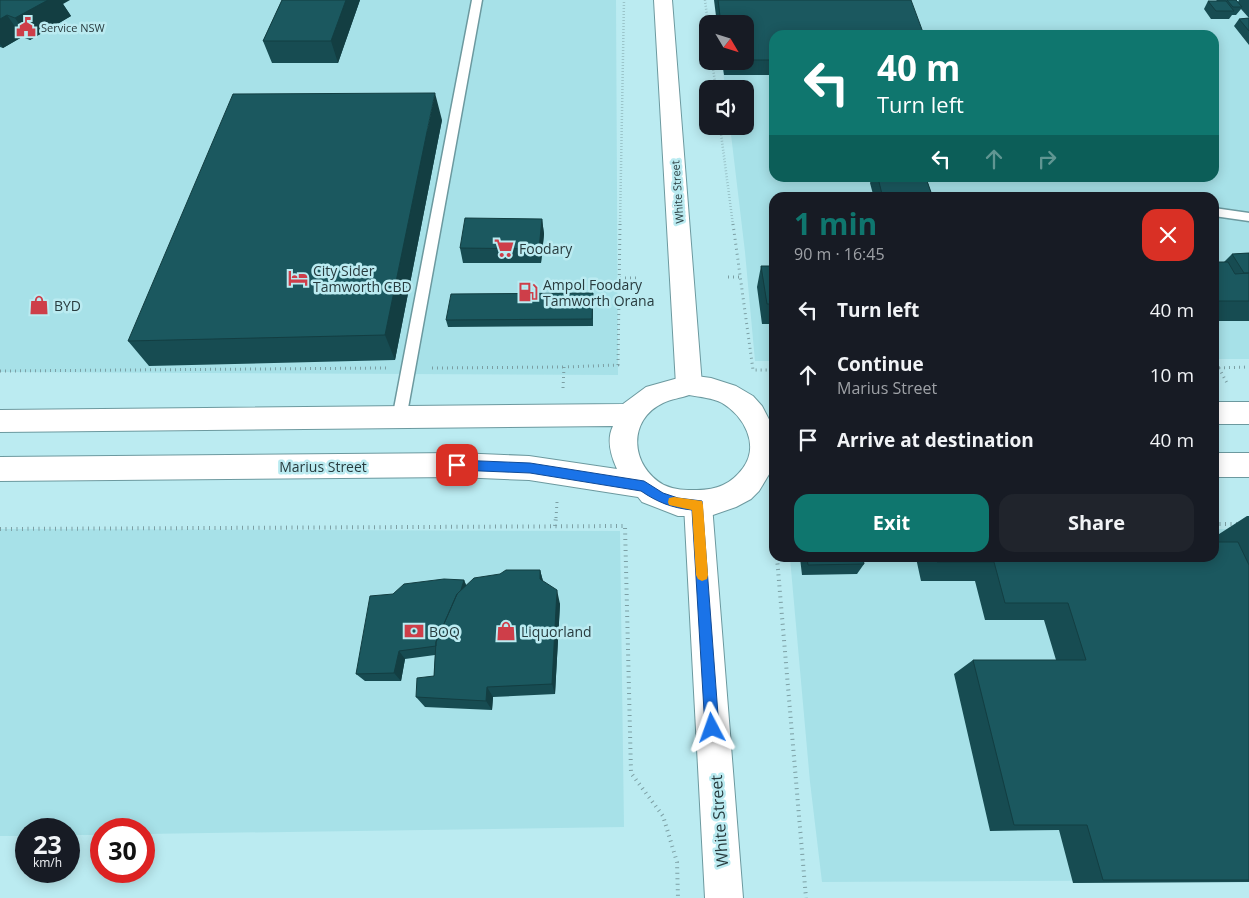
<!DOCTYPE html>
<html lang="en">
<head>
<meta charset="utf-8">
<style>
	:root { --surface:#171b24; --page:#20242c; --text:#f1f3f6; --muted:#9ea1a6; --accent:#0f766e }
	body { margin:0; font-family:"Open Sans",sans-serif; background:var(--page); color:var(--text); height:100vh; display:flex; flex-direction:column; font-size:19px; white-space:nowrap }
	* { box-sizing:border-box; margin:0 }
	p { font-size:16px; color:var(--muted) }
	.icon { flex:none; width:28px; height:28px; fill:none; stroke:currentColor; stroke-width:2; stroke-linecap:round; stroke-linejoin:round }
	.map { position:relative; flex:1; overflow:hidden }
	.details { position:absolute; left:769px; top:192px; width:450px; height:370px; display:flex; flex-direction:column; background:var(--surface); border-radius:15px; box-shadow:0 2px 12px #0003 }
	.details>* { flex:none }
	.banner { position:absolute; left:769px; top:30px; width:450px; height:152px; border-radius:15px; box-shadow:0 2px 12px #0003; background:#0f766e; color:#fff; overflow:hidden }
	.needle { width:32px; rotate:128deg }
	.tools { position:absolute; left:699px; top:15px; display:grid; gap:10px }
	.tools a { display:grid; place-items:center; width:55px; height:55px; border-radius:10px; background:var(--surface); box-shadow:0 2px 12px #0003; font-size:25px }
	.speed { position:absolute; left:15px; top:818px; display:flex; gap:10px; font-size:25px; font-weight:700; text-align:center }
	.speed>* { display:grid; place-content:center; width:65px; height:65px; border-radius:50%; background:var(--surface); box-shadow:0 2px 12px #0003; line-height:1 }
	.speed small { font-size:12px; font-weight:400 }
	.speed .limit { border:8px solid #d22; background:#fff; color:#111 }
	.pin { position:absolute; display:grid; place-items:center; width:42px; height:42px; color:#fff; margin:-21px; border-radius:10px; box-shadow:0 2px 8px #0006 }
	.me { position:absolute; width:55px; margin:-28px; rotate:356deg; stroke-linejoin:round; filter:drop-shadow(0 0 4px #0008) }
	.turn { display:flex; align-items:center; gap:18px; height:105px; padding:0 25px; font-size:22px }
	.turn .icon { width:65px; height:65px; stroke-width:2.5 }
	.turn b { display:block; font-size:35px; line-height:42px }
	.lanes { display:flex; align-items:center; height:48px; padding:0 25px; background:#0003; justify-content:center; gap:25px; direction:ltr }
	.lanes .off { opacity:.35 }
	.round { display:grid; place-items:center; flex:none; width:52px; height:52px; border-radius:15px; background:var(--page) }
	.overview { display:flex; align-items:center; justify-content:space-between; height:85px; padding:0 25px }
	h1 { font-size:30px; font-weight:700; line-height:38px; color:var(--accent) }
	.cta { display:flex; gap:10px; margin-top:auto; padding:10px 25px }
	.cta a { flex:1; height:58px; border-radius:15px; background:var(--accent); color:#fff; font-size:20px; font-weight:700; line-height:58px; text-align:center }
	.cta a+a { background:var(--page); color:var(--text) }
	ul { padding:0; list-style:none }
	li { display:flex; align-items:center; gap:15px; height:65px; padding:0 25px }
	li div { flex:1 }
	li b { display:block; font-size:19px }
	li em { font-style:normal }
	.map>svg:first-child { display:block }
	.built { fill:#a7e1e8; fill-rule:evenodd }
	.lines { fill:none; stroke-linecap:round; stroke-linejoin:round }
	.service-casing { stroke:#6c999f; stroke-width:3 }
	.minor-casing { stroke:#6c999f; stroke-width:2 }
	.primary-casing { stroke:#6c999f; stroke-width:2 }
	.path-far2 { stroke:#7c9fa4; stroke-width:2.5; stroke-dasharray:0.5 2.5; stroke-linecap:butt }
	.path-far1 { stroke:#7c9fa4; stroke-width:3; stroke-dasharray:1 4; stroke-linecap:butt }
	.path { stroke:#7c9fa4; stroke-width:4; stroke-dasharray:1 4.5; stroke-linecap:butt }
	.service { fill:#fff; fill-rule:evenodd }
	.minor { fill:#fff; fill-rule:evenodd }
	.primary { fill:#fff; fill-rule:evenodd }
	.wall { fill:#174c52 }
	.shaded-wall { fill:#133e42 }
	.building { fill:#1b585f; stroke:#133e42 }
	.route { fill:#1a73e8; stroke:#114b97 }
	.slow { fill:#f59e0b }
	.labels { text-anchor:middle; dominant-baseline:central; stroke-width:5; stroke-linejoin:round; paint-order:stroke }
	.far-poi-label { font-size:11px; fill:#283b3e; stroke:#bbebf1; text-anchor:start }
	.far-street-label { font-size:11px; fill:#283b3e; stroke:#bbebf1 }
	.poi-label { font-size:14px; fill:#283b3e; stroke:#bbebf1; text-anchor:start }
	.street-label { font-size:14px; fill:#283b3e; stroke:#bbebf1 }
	.near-street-label { font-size:16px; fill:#283b3e; stroke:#bbebf1 }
</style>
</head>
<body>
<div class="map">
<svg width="1249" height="898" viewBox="0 0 1249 898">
	<rect width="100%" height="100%" fill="#bbebf1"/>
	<path class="built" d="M0,0H616L618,375L0,372Z
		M714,0H1249V359H1214V198H774V361H755L745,252L730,126H745V89H725L722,61H745V24ZM774,35H1214V178H774Z
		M0,529L620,531L624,827L144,834V829H101V835H69V829H26V836H0Z
		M1214,529H1249V880L822,882L810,782L790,558H1214Z"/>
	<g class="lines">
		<defs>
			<path id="service" d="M472,0H482L406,419L404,423L399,425L394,423L392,419Z
				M1214,208L1249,213V221L1214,216Z"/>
			<path id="minor" d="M654,0H672L702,385L698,392L689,395L680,392L676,385Z
				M698,492L708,496L712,505L743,898H705L684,505L688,496Z"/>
			<path id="primary" d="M689,375L711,378L736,386L753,396L762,406L774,429V464L771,471L759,491L751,499L736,507L710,516H678L642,502L638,497L529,480L457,477L0,481V457L457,453L529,456L617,469C611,456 606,440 613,426L0,432V410L623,404L646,387ZM689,395C700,397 713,398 722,403C744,416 760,445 743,468C731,484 717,490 697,490C685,490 675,490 664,485C630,466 627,420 663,403C671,399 681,398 689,395Z
				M1214,402H1249V424H1214Z
				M1214,453H1249V477H1214Z"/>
		</defs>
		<use href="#service" class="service-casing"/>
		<use href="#minor" class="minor-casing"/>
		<use href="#primary" class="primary-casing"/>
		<path class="path-far2" d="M705,0L708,24
			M712,61L716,89
			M720,126L733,225
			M620,225L624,0"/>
		<path class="path-far1" d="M733,224L753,370H774
			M728,277H740
			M620,278H636
			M432,368L564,367
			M1214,368L1249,367
			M1219,368L1228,385
			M0,371L386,368
			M563,388L564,367L618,365L620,224
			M556,518L557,502"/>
		<path class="path" d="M1214,524H1238
			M555,526L556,517
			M0,529L625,526L631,773L663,816L677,862L678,898
			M777,558L806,898"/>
		<use href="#service" class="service"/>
		<use href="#minor" class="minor"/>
		<use href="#primary" class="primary"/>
	</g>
	<path class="wall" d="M0,0L63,4L71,16L30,40L22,37L3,48L0,47Z
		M282,0H360L338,63H272L263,41Z
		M714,0H911L774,35V75H724L722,61H745V24H717Z
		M1216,0H1236L1238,2L1239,0H1249V45L1234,26L1239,19L1249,18L1241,9L1236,15H1232L1229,19H1211L1204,9L1208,1H1217Z
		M442,120L395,360L149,366L128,341Z
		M872,178H926L933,198H874L870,183Z
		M542,219L544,234L541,263H463L460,248Z
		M1249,253V321H1214V262H1224L1232,254Z
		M761,266H774V324H762L757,287Z
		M593,300V326L448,327L446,320Z
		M1247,516H1249V882L1073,883L1059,830L990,831L954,674L973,660H1056L1044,620H985L975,581H921L916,558H1214L1218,542L1216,536Z
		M800,558H863L864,564L857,574L802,575Z
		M540,570L543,581L560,604L555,694L493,697L492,710L425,707L416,697L434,676L435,655L405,659L401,681H365L356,674L393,594L464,580L466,585Z"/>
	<path class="shaded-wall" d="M46,0H70L63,4L71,16L30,40L15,18Z
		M346,0H360L338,63L331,41Z
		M7,15L22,37L3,48L0,44V19Z
		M435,93L442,120L395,360L385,335Z
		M542,219L544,234L541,263L539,249Z
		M540,570L544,585L540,579Z
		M464,580L468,590L459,598Z
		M557,590L560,604L555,694L552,684Z
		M399,651L405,659L401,681L394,673Z
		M487,687L493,697L492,710L486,701Z"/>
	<path class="building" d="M0,0H48L15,18L7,15L0,19Z
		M282,0H346L331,41H263Z
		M718,0H911L924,35H774V60H745V24H721Z
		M1227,0H1236L1242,7H1233Z
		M1208,1H1226L1234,11H1216Z
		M1249,18V31L1239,19Z
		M1057,33H1097L1102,35H1058Z
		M435,93L385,335L128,341L233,94Z
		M878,178H926L933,198H883Z
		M465,218L542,219L539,249L460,248Z
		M1249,253V273H1244L1232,254Z
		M1214,262H1228L1235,274L1249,273V301H1214Z
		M761,266H774V304H767Z
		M593,293L592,319L446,320L451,294Z
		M1214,542H1238L1249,565V880H1103L1087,825H1014L973,660H1086L1068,603H1005L994,562H937L936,558H1214Z
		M807,558H863L864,564L808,565Z
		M506,570H540V579L557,590L552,684L487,687L486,701L416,697L417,678L434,676L436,642L457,594L474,578L500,574Z
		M444,579L464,580L461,590L457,594L436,642V646L399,651L394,673L356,674L370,596L393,594L404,584Z"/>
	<path class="route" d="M457,460L530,463L644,481L663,493L678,498L702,501L719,728L717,733L712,735L707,733L705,728L692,510C672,508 657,502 641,491L530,473L457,470L453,469L451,465L453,462Z"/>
	<path class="slow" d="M674,497L702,501L703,505L708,575L707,579L702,581L698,579L696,575L692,510L669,505L668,502L669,498Z"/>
	<defs>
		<symbol id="civic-bare" viewBox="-9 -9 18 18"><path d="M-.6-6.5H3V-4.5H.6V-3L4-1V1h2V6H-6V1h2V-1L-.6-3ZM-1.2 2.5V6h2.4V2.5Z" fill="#ce3e49" stroke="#bbebf1" stroke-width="2.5" paint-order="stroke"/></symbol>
		<symbol id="supermarket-bare" viewBox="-9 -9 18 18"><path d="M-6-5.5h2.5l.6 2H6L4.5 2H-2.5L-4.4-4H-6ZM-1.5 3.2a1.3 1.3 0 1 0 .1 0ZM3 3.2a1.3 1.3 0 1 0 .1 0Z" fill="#ce3e49" stroke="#bbebf1" stroke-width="2.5" paint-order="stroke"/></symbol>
		<symbol id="hotel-bare" viewBox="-9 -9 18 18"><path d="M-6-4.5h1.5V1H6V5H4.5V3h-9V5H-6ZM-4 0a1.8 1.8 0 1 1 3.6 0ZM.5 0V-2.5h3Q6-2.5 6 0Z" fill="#ce3e49" stroke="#bbebf1" stroke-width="2.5" paint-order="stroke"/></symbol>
		<symbol id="fuel-bare" viewBox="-9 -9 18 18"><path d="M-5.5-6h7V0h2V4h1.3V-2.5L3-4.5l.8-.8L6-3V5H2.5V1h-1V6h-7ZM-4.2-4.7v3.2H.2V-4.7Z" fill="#ce3e49" stroke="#bbebf1" stroke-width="2.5" paint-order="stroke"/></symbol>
		<symbol id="shop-bare" viewBox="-9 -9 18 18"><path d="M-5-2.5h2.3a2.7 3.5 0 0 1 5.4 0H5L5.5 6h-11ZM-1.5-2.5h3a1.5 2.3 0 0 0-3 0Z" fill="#ce3e49" stroke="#bbebf1" stroke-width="2.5" paint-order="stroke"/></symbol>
		<symbol id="bank-bare" viewBox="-9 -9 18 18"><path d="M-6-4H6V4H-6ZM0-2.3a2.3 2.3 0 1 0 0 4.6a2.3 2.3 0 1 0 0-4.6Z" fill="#ce3e49" stroke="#bbebf1" stroke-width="2.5" paint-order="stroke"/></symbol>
	</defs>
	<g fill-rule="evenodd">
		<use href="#civic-bare" x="12" y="13" width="28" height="28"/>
		<use href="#supermarket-bare" x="490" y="234" width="28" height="28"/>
		<use href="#hotel-bare" x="284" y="264" width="28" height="28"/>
		<use href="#fuel-bare" x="514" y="278" width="28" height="28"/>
		<use href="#shop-bare" x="25" y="291" width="28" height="28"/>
		<use href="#bank-bare" x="400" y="617" width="28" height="28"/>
		<use href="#shop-bare" x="492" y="617" width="28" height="28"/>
	</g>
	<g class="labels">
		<g class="far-poi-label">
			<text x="41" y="27">Service NSW</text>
		</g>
		<g class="far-street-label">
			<text transform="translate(677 192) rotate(-94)">White Street</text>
		</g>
		<g class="poi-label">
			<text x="519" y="248">Foodary</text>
			<text x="313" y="270">City Sider<tspan x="313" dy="16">Tamworth CBD</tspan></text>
			<text x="543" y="284">Ampol Foodary<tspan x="543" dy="16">Tamworth Orana</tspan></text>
			<text x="54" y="305">BYD</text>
			<text x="429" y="631">BOQ</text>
			<text x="521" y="631">Liquorland</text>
		</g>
		<g class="street-label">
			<text x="323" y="466">Marius Street</text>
		</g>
		<g class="near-street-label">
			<text transform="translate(719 821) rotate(-94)">White Street</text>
		</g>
	</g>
</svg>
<div class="tools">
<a><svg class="needle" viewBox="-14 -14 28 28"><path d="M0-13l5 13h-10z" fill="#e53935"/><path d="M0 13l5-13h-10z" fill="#9ea1a6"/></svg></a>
<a><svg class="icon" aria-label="sound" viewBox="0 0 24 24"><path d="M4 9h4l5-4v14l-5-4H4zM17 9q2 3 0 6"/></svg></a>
</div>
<div class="speed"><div>23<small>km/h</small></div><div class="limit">30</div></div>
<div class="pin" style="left:457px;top:465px;background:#d93025"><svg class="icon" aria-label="arrive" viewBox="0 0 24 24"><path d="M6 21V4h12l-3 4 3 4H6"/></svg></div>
<svg class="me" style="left:712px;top:728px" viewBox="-20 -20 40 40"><path d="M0-17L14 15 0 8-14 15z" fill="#1a73e8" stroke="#fff" stroke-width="4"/></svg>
<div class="banner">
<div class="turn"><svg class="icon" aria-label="left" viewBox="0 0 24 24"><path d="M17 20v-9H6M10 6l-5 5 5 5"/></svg><div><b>40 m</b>Turn left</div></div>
<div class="lanes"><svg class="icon" aria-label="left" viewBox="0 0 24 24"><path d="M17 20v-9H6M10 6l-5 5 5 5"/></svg><svg class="icon off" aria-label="ahead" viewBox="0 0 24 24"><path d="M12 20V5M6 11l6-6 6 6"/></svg><svg class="icon off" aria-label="right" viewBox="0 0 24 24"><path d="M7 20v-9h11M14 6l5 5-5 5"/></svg></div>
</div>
<section class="details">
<div class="overview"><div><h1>1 min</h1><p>90 m · 16:45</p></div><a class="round" style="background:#d93025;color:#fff"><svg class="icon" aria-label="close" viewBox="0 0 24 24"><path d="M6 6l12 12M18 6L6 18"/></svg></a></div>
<ul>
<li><svg class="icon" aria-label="left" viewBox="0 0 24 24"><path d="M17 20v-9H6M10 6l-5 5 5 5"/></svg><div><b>Turn left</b></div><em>40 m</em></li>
<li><svg class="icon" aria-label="ahead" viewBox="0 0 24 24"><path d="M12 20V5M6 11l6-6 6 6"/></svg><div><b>Continue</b><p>Marius Street</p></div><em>10 m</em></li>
<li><svg class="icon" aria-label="arrive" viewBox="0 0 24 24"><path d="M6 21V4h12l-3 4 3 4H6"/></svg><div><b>Arrive at destination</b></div><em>40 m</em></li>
</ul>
<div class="cta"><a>Exit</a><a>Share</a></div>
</section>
</div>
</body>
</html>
